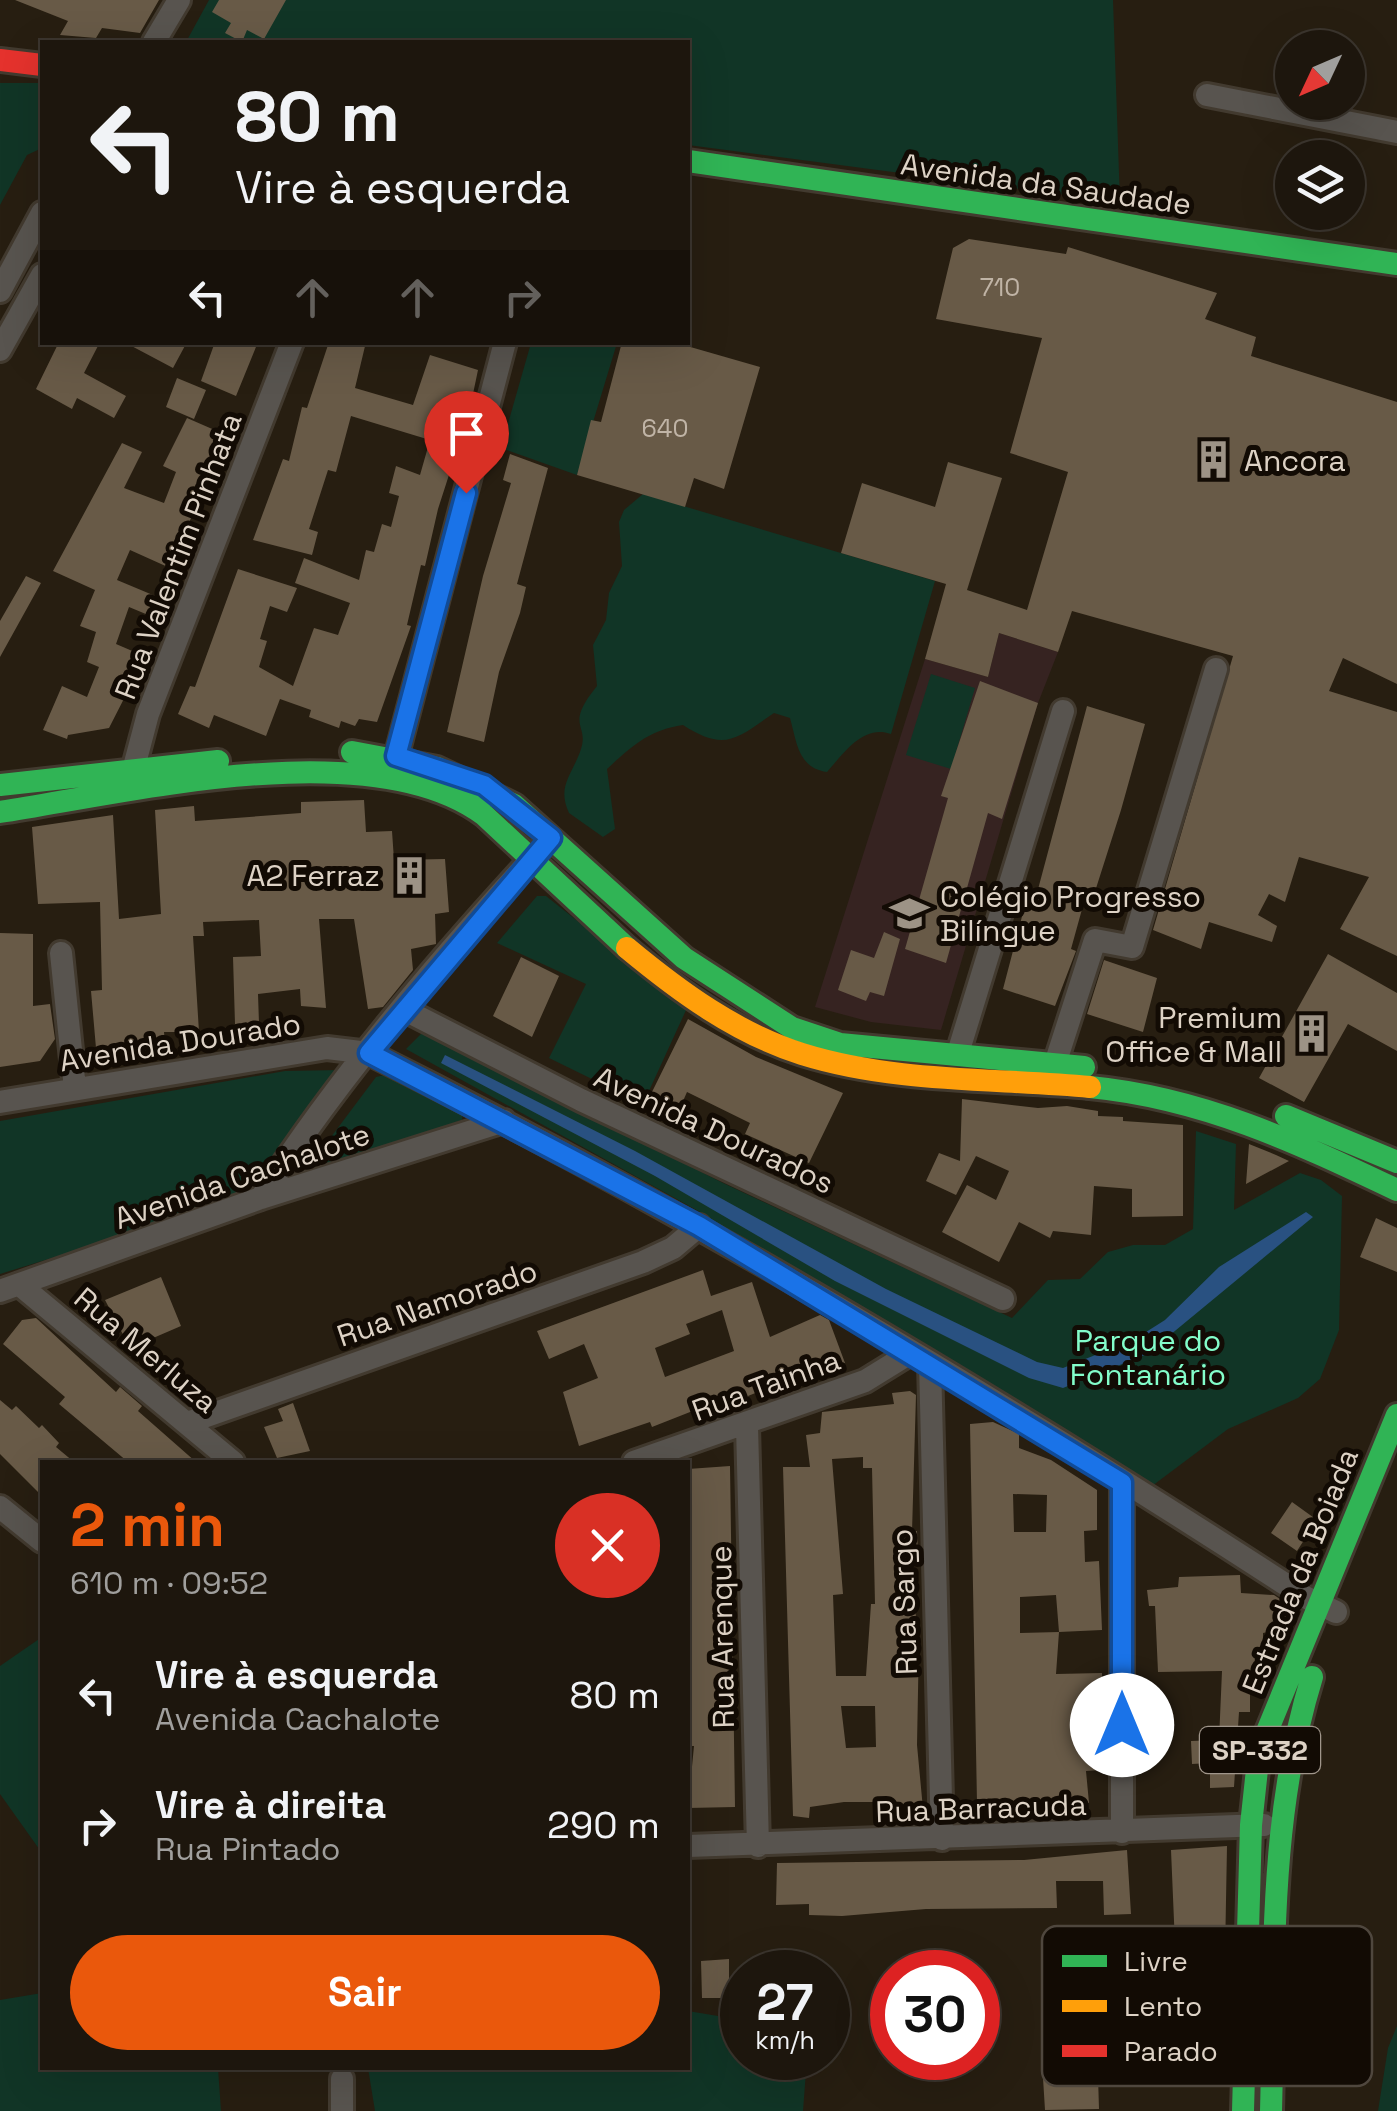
<!DOCTYPE html>
<html lang="pt">
<head>
<meta charset="utf-8">
<style>
	:root { --surface:#1d160d; --page:#251f16; --text:#f1f3f6; --muted:#a09f9d; --line:#3b352e; --accent:#ea580c }
	body { margin:0; font-family:"Space Grotesk",sans-serif; background:var(--page); color:var(--text); height:100vh; display:flex; flex-direction:column; font-size:38px; white-space:nowrap }
	* { box-sizing:border-box; margin:0 }
	p { font-size:32px; color:var(--muted) }
	.icon { flex:none; width:55px; height:55px; fill:none; stroke:currentColor; stroke-width:2; stroke-linecap:round; stroke-linejoin:round }
	.map { position:relative; flex:1; overflow:hidden }
	.panel { position:absolute; left:40px; top:1460px; width:650px; height:610px; display:flex; flex-direction:column; background:var(--surface); border-radius:0px; box-shadow:0 10px 40px #0002,0 0 0 2px var(--line) }
	.panel>* { flex:none }
	.banner { position:absolute; left:40px; top:40px; width:650px; height:305px; border-radius:0px; box-shadow:0 10px 40px #0002,0 0 0 2px var(--line); background:#1d160d; color:var(--text); overflow:hidden }
	.needle { width:65px; rotate:226deg }
	.fabs { position:absolute; left:1275px; top:30px; display:grid; gap:20px }
	.fabs a { display:grid; place-items:center; width:90px; height:90px; border-radius:50%; background:var(--surface); box-shadow:0 10px 40px #0002,0 0 0 2px var(--line); font-size:50px }
	.speed { position:absolute; left:720px; top:1950px; display:flex; gap:20px; font-size:50px; font-weight:700; text-align:center }
	.speed>* { display:grid; place-content:center; width:130px; height:130px; border-radius:50%; background:var(--surface); box-shadow:0 10px 40px #0002,0 0 0 2px var(--line); line-height:1 }
	.speed small { font-size:25px; font-weight:400 }
	.speed .limit { border:15px solid #d22; background:#fff; color:#111 }
	.pin { position:absolute; display:grid; place-items:center; width:85px; height:85px; color:#fff; margin:-102px -42px; border-radius:50% 50% 50% 0; rotate:-45deg; box-shadow:0 0 10px #0007 }
	.pin .icon { rotate:45deg }
	.me { position:absolute; width:110px; margin:-55px; rotate:0deg; stroke-linejoin:round; filter:drop-shadow(0 0 8px #0008) }
	.turn { display:flex; align-items:center; gap:35px; height:210px; padding:0 30px; font-size:45px }
	.turn .icon { width:130px; height:130px; stroke-width:2.5 }
	.turn b { display:block; font-size:70px; line-height:85px }
	.lanes { display:flex; align-items:center; height:95px; padding:0 30px; background:#0003; justify-content:center; gap:50px; direction:ltr }
	.lanes .off { opacity:.35 }
	.round { display:grid; place-items:center; flex:none; width:105px; height:105px; border-radius:52px; background:var(--page) }
	.overview { display:flex; align-items:center; justify-content:space-between; height:170px; padding:0 30px }
	h1 { font-size:60px; font-weight:700; line-height:75px; color:var(--accent) }
	.action { display:flex; gap:20px; margin-top:auto; padding:20px 30px }
	.action a { flex:1; height:115px; border-radius:60px; background:var(--accent); color:#fff; font-size:40px; font-weight:700; line-height:115px; text-align:center }
	ul { padding:0; list-style:none }
	li { display:flex; align-items:center; gap:30px; height:130px; padding:0 30px }
	li div { flex:1 }
	li b { display:block; font-size:38px }
	li em { font-style:normal }
	.map>svg:first-child { display:block }
	.education { fill:#362321 }
	.green { fill:#113526 }
	.water { fill:#295181 }
	.building { fill:#685a47; fill-rule:evenodd }
	.lines { fill:none; stroke-linecap:round; stroke-linejoin:round }
	.street-casing { stroke:#423a2f; stroke-width:28 }
	.fast-casing { stroke:#423a2f; stroke-width:28 }
	.slow-casing { stroke:#423a2f; stroke-width:28 }
	.jam-casing { stroke:#423a2f; stroke-width:28 }
	.street { stroke:#58544f; stroke-width:22 }
	.fast { stroke:#30b455; stroke-width:22 }
	.slow { stroke:#ff9f0a; stroke-width:22 }
	.jam { stroke:#e5322d; stroke-width:22 }
	.route-casing { stroke:#114b97; stroke-width:25 }
	.route { stroke:#1a73e8; stroke-width:18 }
	.labels { text-anchor:middle; dominant-baseline:central; stroke-width:10; stroke-linejoin:round; paint-order:stroke }
	.number-label { font-size:25px; fill:#c0b4a6 }
	.shield { fill:#120b04; stroke:#a0968b; stroke-width:2.5 }
	.shield-label { font-size:28px; font-weight:bold; fill:#ddd2c5 }
	.street-label { font-size:30px; fill:#ddd2c5; stroke:#120b04 }
	.poi-label { font-size:30px; fill:#ddd2c5; stroke:#120b04; text-anchor:start }
	.park-label { font-size:30px; fill:#83fdca; stroke:#120b04 }
	.key { fill:#120b04; stroke:#4f473e; stroke-width:2.5 }
	.key-label { font-size:28px; fill:#ddd2c5 }
</style>
</head>
<body>
<div class="map">
<svg width="1397" height="2111" viewBox="0 0 1397 2111">
	<rect width="100%" height="100%" fill="#271e11"/>
	<path class="education" d="M999,633L1058,652L1038,703L941,1030L871,1022L815,1007L925,659L988,677Z"/>
	<path class="green" d="M209,0H1113L1120,202L688,145V42H186Z
		M0,83H42V148L27,155L0,205Z
		M531,343H617L577,475L501,448Z
		M643,494L935,581L891,734C863,724 844,753 827,772C798,768 797,743 790,718L774,713C736,739 725,752 683,725C649,730 632,746 607,769L615,829L603,837L569,813C557,787 571,776 580,752C591,723 563,728 597,686L593,645L606,620L609,593L622,566L619,522L624,510Z
		M931,674L975,688L951,769L906,755Z
		M537,896H546L687,1008L643,1104L549,1058L586,984L497,943Z
		M424,1031L723,1183L1012,1318L1048,1280L1080,1279L1108,1252L1133,1245H1165L1193,1229L1196,1131L1236,1144L1234,1210L1300,1173L1321,1180L1342,1196L1339,1330L1320,1379L1298,1398L1228,1429L1152,1486L700,1212L406,1049Z
		M342,1070L262,1181L194,1214L0,1274V1121L285,1071Z
		M389,1074L463,1111L462,1120L304,1173L376,1077Z
		M42,1637V1853L0,1794V1666Z
		M42,1993V2068H218L221,2111H0V2000Z
		M688,2011L742,2020V2058H807L803,2111H375L368,2068H688Z
		M1397,2026V2111H1378L1388,2048Z"/>
	<path class="water" d="M445,1055L635,1151L886,1289L1037,1362L1063,1368L1135,1339L1165,1320L1219,1267L1306,1212L1313,1217L1147,1354L1063,1388L1029,1378L835,1281L655,1176L441,1063Z"/>
	<path class="building" d="M15,0H159L140,33L102,28L96,38L60,35L68,21Z
		M219,0H286L264,39L247,30L242,42L225,33L231,23L212,12Z
		M969,239L1066,254L1068,247L1217,293L1205,319L1256,337L1251,356L1397,402V684L1343,658L1329,691L1397,712V956L1340,929L1369,877L1299,857L1285,902L1269,894L1258,915L1277,926L1272,942L1209,922L1201,949L1153,930L1233,656L1072,611L1058,652L999,633L988,677L925,659L946,584L841,553L862,483L935,507L948,462L1002,478L967,590L1027,610L1068,472L1010,453L1042,338L936,319L953,248Z
		M59,342H100L84,373L126,396L114,418L77,398L72,409L36,389Z
		M124,342H187L173,368Z
		M215,342H258L236,396L201,381Z
		M329,342H366L355,388L413,405L430,355L478,370L461,451L457,450L438,509L425,566L421,565L407,625L411,626L377,722L359,719L355,726L341,721L339,728L309,717L311,710L280,699L266,736L214,715L209,728L178,714L190,686L195,687L238,569L297,588L287,612L270,606L260,639L267,641L259,667L293,686L314,628L338,635L350,603L295,583L304,558L359,580L366,550L374,552L382,524L391,527L399,496L389,493L396,466L420,475L430,440L351,416L336,472L328,470L309,529L318,532L312,555L253,540L283,459L289,461L302,407L307,408Z
		M622,342H673L760,367L724,489L694,478L685,507L577,475L591,420L601,422Z
		M177,378L206,390L194,419L166,407Z
		M187,418L226,435L170,568L130,550L117,580L160,598L153,617L129,607L116,644L144,656L133,681L109,728L68,735L67,739L43,730L62,686L87,697L99,667L87,662L96,632L80,626L95,590L53,571L122,443L142,452L124,488L164,503L176,472L163,466Z
		M510,454L548,468L517,584L526,587L520,613L499,672L484,742L447,732L483,576L511,483L503,480Z
		M26,576L41,583L0,657V621Z
		M980,681L1038,703L1002,819L988,813L946,963L905,949L948,798L941,796Z
		M1087,706L1145,724L1121,810L1091,904L1084,902L1071,949L1076,951L1055,1006L1003,989L1025,905L1033,908Z
		M364,800L366,832L392,831L394,860L445,859L449,912L435,914L436,944L411,949L413,970L383,1007L368,1009L354,919H319L326,1008L301,1006L300,989L258,994L259,1023L235,1024L233,957L261,956L259,920L203,922L204,936H193L199,1032H164L165,1043L96,1048L91,991L102,990L100,902L38,904L32,827L113,815L119,919L161,914L155,810L194,806L195,821L301,813V802Z
		M884,932L900,939L884,996L870,992L866,1001L838,990L851,950L874,958Z
		M0,933L33,934V1006L50,1004L55,1039L40,1061L0,1067Z
		M1328,954L1397,993V1051L1348,1024L1304,1102L1259,1078Z
		M521,957L559,976L532,1037L493,1016Z
		M1104,960L1157,978L1143,1032L1087,1014Z
		M688,1019L756,1057L843,1093L809,1163L745,1134L750,1123L687,1092L680,1108L651,1094Z
		M962,1099L1038,1108L1067,1106L1098,1111V1116L1123,1117V1121L1183,1125V1216L1132,1217V1189L1094,1186L1091,1235L1053,1231L1050,1238L1019,1222L999,1262L942,1232L967,1185L996,1200L1009,1171L976,1156L956,1195L926,1181L939,1153L960,1161Z
		M1249,1144L1276,1155L1289,1161L1246,1184Z
		M1376,1218L1397,1228V1272L1360,1257Z
		M703,1270L711,1296L752,1282L770,1337L820,1315L829,1320L845,1363L820,1373L815,1358L778,1373L782,1382L748,1396L750,1401L723,1413L718,1401L652,1427L650,1422L579,1446L563,1392L598,1378L584,1344L549,1359L537,1331ZM722,1310L734,1351L665,1377L655,1348L690,1334L686,1324Z
		M161,1277L181,1326L130,1348L105,1300Z
		M36,1318L116,1392L120,1387L142,1406L138,1411L196,1462H128L59,1404L65,1397L3,1344L22,1320Z
		M910,1391L916,1395L912,1532L917,1531L918,1555H902L905,1603H914L919,1638L917,1745L923,1809L900,1818L898,1802H844L810,1807L809,1818L793,1816L783,1467H810L806,1435L820,1433L822,1412L894,1404L892,1393ZM863,1457V1468H872L875,1604H871L866,1676H836L833,1595L843,1594L832,1459ZM841,1706H875L876,1747L846,1748Z
		M0,1400L12,1410L16,1406L39,1428L42,1425L59,1443L56,1447L74,1462H42V1496L0,1454Z
		M293,1403L310,1451L277,1458L264,1427L283,1421L278,1409Z
		M993,1422L1019,1434V1448L1051,1460L1097,1490V1530L1084,1531L1085,1562L1099,1561L1102,1630L1059,1632L1056,1674L1102,1673L1103,1770L1086,1771L1089,1803H977L970,1424ZM1013,1494L1047,1495L1046,1532H1014ZM1056,1595L1059,1632L1020,1633V1597Z
		M730,1466L735,1807L688,1808L694,1746H688V1469Z
		M1292,1502L1317,1520L1297,1551L1271,1533Z
		M1240,1575L1241,1593L1274,1595L1286,1603V1628L1263,1633V1653H1256L1255,1671H1250V1712H1239L1234,1787L1210,1788V1763L1192,1764L1191,1741L1219,1740L1222,1671L1158,1672L1155,1606H1149L1147,1590L1178,1587L1179,1577Z
		M1227,1846L1223,2064L1173,2068L1169,1992H1177L1171,1850Z
		M1127,1850L1131,1914L1104,1915L1103,1881H1056L1057,1908L926,1909L842,1916L809,1915V1904L776,1905L777,1863L1024,1860Z
		M790,1953L791,1972H762V1954Z
		M729,1959V1998H702L701,1961Z
		M1097,2043L1099,2109L1045,2110L1041,2046Z"/>
	<g class="lines">
		<defs>
			<path id="street" d="M154,42L179,0
				M1207,95L1397,132
				M0,291L42,213
				M0,350L42,275
				M393,769L505,342
				M130,782L148,714L292,342
				M61,953L75,1089
				M403,1009L581,1100L1003,1299
				M958,1053L1063,711
				M1055,1064L1095,940L1132,947L1216,669
				M0,1102L327,1048L369,1053C692,1214 1002,1400 1305,1597L1336,1612
				M261,1198C338,1077 442,956 540,850
				M20,1285L233,1462
				M0,1291L261,1198L504,1121
				M930,1363L942,1839
				M187,1423L643,1262L673,1248L699,1226
				M747,1426L758,1846
				M634,1462L865,1381L912,1352
				M1122,1483V1832
				M0,1507L42,1541
				M688,1846L1264,1825
				M342,2111V2079"/>
			<path id="fast" d="M688,161L1397,264
				M352,752L437,768L514,805L684,958L792,1028L840,1044L1084,1067
				M0,785L218,761
				M0,812C130,792 372,732 484,815L627,948
				M1090,1087C1203,1098 1296,1142 1397,1190
				M1286,1116L1397,1162
				M1243,2111L1251,1825L1259,1751L1397,1415
				M1271,2111C1275,1964 1268,1819 1312,1677"/>
			<path id="slow" d="M627,948C680,992 736,1033 802,1054C895,1083 995,1078 1090,1087"/>
			<path id="jam" d="M0,60L42,65"/>
		</defs>
		<use href="#street" class="street-casing"/>
		<use href="#fast" class="fast-casing"/>
		<use href="#slow" class="slow-casing"/>
		<use href="#jam" class="jam-casing"/>
		<use href="#street" class="street"/>
		<use href="#fast" class="fast"/>
		<use href="#slow" class="slow"/>
		<use href="#jam" class="jam"/>
	</g>
	<g class="lines">
		<defs>
			<path id="route" d="M466,493L396,756L484,785L551,838L369,1053L699,1226L1122,1483V1725"/>
		</defs>
		<use href="#route" class="route-casing"/>
		<use href="#route" class="route"/>
	</g>
	<defs>
		<symbol id="building-bare" viewBox="-9 -9 18 18"><path d="M-4-6H4V6H1V3H-1V6H-4ZM-2.5-4.3h1.7v1.8h-1.7ZM.8-4.3h1.7v1.8H.8ZM-2.5-1h1.7V.8h-1.7ZM.8-1h1.7V.8H.8Z" fill="#9d9386" stroke="#120b04" stroke-width="2.5" paint-order="stroke"/></symbol>
		<symbol id="school-bare" viewBox="-9 -9 18 18"><path d="M0-5L7-2L0 1L-7-2ZM-4 1L0 2.5L4 1V4Q0 6-4 4Z" fill="#9d9386" stroke="#120b04" stroke-width="2.5" paint-order="stroke"/></symbol>
	</defs>
	<g fill-rule="evenodd">
		<use href="#building-bare" x="1186" y="432" width="55" height="55"/>
		<use href="#building-bare" x="382" y="848" width="55" height="55"/>
		<use href="#school-bare" x="882" y="886" width="55" height="55"/>
		<use href="#building-bare" x="1284" y="1006" width="55" height="55"/>
	</g>
	<g class="labels">
		<g class="number-label">
			<text x="1000" y="287">710</text>
			<text x="665" y="428">640</text>
		</g>
		<rect class="shield" x="1200" y="1727" width="120" height="46" rx="8"/>
		<g class="shield-label">
			<text x="1260" y="1750">SP-332</text>
		</g>
		<g class="street-label">
			<text transform="translate(1046 184) rotate(8)">Avenida da Saudade</text>
			<text transform="translate(178 556) rotate(-69)">Rua Valentim Pinhata</text>
			<text transform="translate(180 1042) rotate(-9)">Avenida Dourado</text>
			<text transform="translate(714 1130) rotate(25)">Avenida Dourados</text>
			<text transform="translate(242 1176) rotate(-19)">Avenida Cachalote</text>
			<text transform="translate(437 1303) rotate(-19)">Rua Namorado</text>
			<text transform="translate(146 1350) rotate(40)">Rua Merluza</text>
			<text transform="translate(766 1385) rotate(-20)">Rua Tainha</text>
			<text transform="translate(1300 1571) rotate(-68)">Estrada da Boiada</text>
			<text transform="translate(904 1602) rotate(-92)">Rua Sargo</text>
			<text transform="translate(722 1637) rotate(-91)">Rua Arenque</text>
			<text transform="translate(981 1808) rotate(-2)">Rua Barracuda</text>
		</g>
		<g class="poi-label">
			<text x="1244" y="460">Ancora</text>
			<text x="380" y="875" text-anchor="end">A2 Ferraz</text>
			<text x="940" y="896">Colégio Progresso<tspan x="940" dy="34">Bilíngue</tspan></text>
			<text x="1282" y="1017" text-anchor="end">Premium<tspan x="1282" dy="34">Office &amp; Mall</tspan></text>
		</g>
		<g class="park-label">
			<text x="1148" y="1340">Parque do<tspan x="1148" dy="34">Fontanário</tspan></text>
		</g>
	</g>
	<rect x="1042" y="1926" width="330" height="160" rx="15" class="key"/>
	<rect x="1062" y="1955" width="45" height="12" fill="#30b455"/>
	<rect x="1062" y="2000" width="45" height="12" fill="#ff9f0a"/>
	<rect x="1062" y="2045" width="45" height="12" fill="#e5322d"/>
	<g class="key-label">
		<text x="1124" y="1971">Livre</text>
		<text x="1124" y="2016">Lento</text>
		<text x="1124" y="2061">Parado</text>
	</g>
</svg>
<div class="fabs">
<a><svg class="needle" viewBox="-14 -14 28 28"><path d="M0-13l5 13h-10z" fill="#e53935"/><path d="M0 13l5-13h-10z" fill="#a09f9d"/></svg></a>
<a><svg class="icon" aria-label="layers" viewBox="0 0 24 24"><path d="M12 4l9 5-9 5-9-5zM3 14l9 5 9-5"/></svg></a>
</div>
<div class="speed"><div>27<small>km/h</small></div><div class="limit">30</div></div>
<div class="pin" style="left:466px;top:493px;background:#d93025"><svg class="icon" aria-label="arrive" viewBox="0 0 24 24"><path d="M6 21V4h12l-3 4 3 4H6"/></svg></div>
<svg class="me" style="left:1122px;top:1725px" viewBox="-20 -20 40 40"><circle r="19" fill="#fff"/><path d="M0-13L10 11 0 6-10 11z" fill="#1a73e8"/></svg>
<div class="banner">
<div class="turn"><svg class="icon" aria-label="left" viewBox="0 0 24 24"><path d="M17 20v-9H6M10 6l-5 5 5 5"/></svg><div><b>80 m</b>Vire à esquerda</div></div>
<div class="lanes"><svg class="icon" aria-label="left" viewBox="0 0 24 24"><path d="M17 20v-9H6M10 6l-5 5 5 5"/></svg><svg class="icon off" aria-label="ahead" viewBox="0 0 24 24"><path d="M12 20V5M6 11l6-6 6 6"/></svg><svg class="icon off" aria-label="ahead" viewBox="0 0 24 24"><path d="M12 20V5M6 11l6-6 6 6"/></svg><svg class="icon off" aria-label="right" viewBox="0 0 24 24"><path d="M7 20v-9h11M14 6l5 5-5 5"/></svg></div>
</div>
<section class="panel">
<div class="overview"><div><h1>2 min</h1><p>610 m · 09:52</p></div><a class="round" style="background:#d93025;color:#fff"><svg class="icon" aria-label="close" viewBox="0 0 24 24"><path d="M6 6l12 12M18 6L6 18"/></svg></a></div>
<ul>
<li><svg class="icon" aria-label="left" viewBox="0 0 24 24"><path d="M17 20v-9H6M10 6l-5 5 5 5"/></svg><div><b>Vire à esquerda</b><p>Avenida Cachalote</p></div><em>80 m</em></li>
<li><svg class="icon" aria-label="right" viewBox="0 0 24 24"><path d="M7 20v-9h11M14 6l5 5-5 5"/></svg><div><b>Vire à direita</b><p>Rua Pintado</p></div><em>290 m</em></li>
</ul>
<div class="action"><a>Sair</a></div>
</section>
</div>
</body>
</html>
